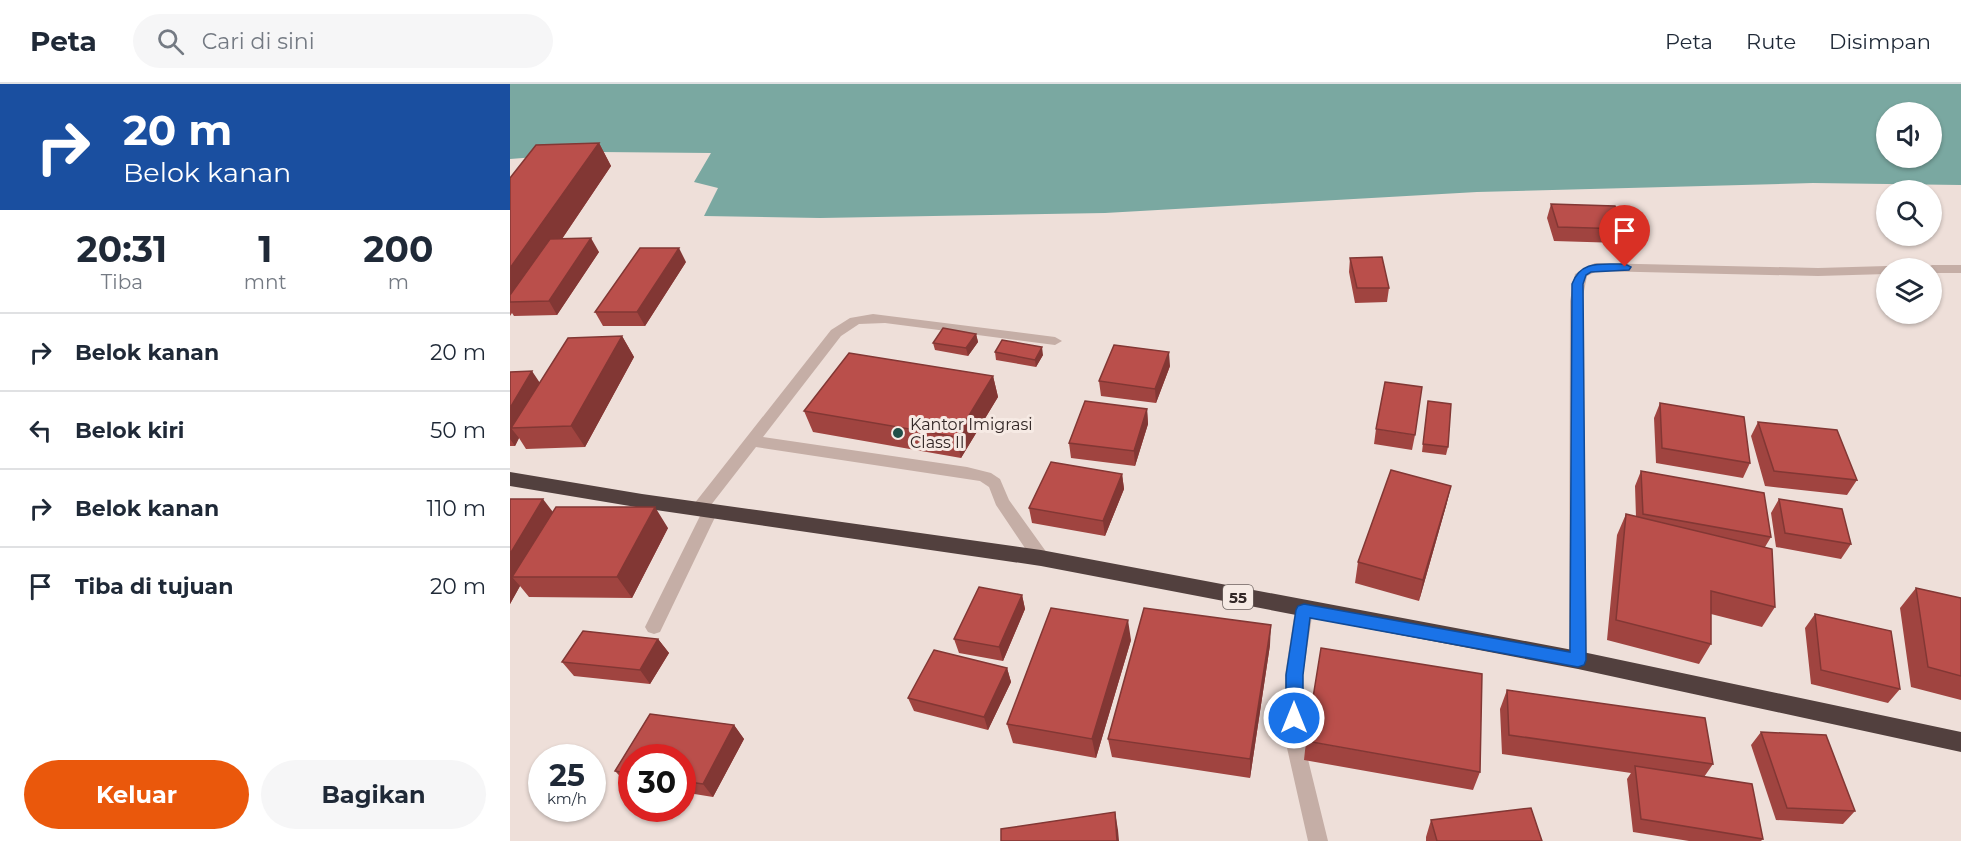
<!DOCTYPE html>
<html lang="id">
<head>
<meta charset="utf-8">
<style>
	:root { --surface:#fff; --page:#f6f6f7; --text:#1f2937; --muted:#747a83; --line:#e0e1e3; --accent:#ea580c }
	body { margin:0; font-family:Montserrat,sans-serif; background:var(--page); color:var(--text); height:100vh; display:flex; flex-direction:column; font-size:22px; white-space:nowrap }
	* { box-sizing:border-box; margin:0 }
	p { font-size:20px; color:var(--muted) }
	.icon { flex:none; width:33px; height:33px; fill:none; stroke:currentColor; stroke-width:2; stroke-linecap:round; stroke-linejoin:round }
	.map { position:relative; flex:1; overflow:hidden }
	.drawer { display:flex; flex-direction:column; background:var(--surface); width:510px }
	.drawer>* { flex:none }
	.banner { background:#1a4fa0; color:#fff; overflow:hidden }
	.tools { position:absolute; left:1366px; top:18px; display:grid; gap:12px }
	.tools a { display:grid; place-items:center; width:66px; height:66px; border-radius:50%; background:var(--surface); box-shadow:0 2px 4px #0004; font-size:30px }
	.speed { position:absolute; left:18px; top:660px; display:flex; gap:12px; font-size:30px; font-weight:700; text-align:center }
	.speed>* { display:grid; place-content:center; width:78px; height:78px; border-radius:50%; background:var(--surface); box-shadow:0 2px 4px #0004; line-height:1 }
	.speed small { font-size:15px; font-weight:400 }
	.speed .limit { border:9px solid #d22; background:#fff; color:#111 }
	.pin { position:absolute; display:grid; place-items:center; width:51px; height:51px; color:#fff; margin:-62px -26px; border-radius:50% 50% 50% 0; rotate:-45deg; box-shadow:0 0 6px #0007 }
	.pin .icon { rotate:45deg }
	.me { position:absolute; width:66px; margin:-33px; rotate:0deg; stroke-linejoin:round; filter:drop-shadow(0 0 4px #0008) }
	.turn { display:flex; align-items:center; gap:21px; height:126px; padding:0 24px; font-size:27px }
	.turn .icon { width:78px; height:78px; stroke-width:2.5 }
	.turn b { display:block; font-size:42px; line-height:51px }
	.eta { display:flex; justify-content:space-evenly; align-items:center; height:102px; text-align:center }
	.eta b { font-size:36px; font-weight:700; line-height:42px }
	.primary-button { display:flex; gap:12px; margin-top:auto; padding:12px 24px }
	.primary-button a { flex:1; height:69px; border-radius:36px; background:var(--accent); color:#fff; font-size:24px; font-weight:700; line-height:69px; text-align:center }
	.primary-button a+a { background:var(--page); color:var(--text) }
	ul { padding:0; list-style:none }
	li { display:flex; align-items:center; gap:18px; height:78px; padding:0 24px; border-top:2px solid var(--line) }
	li div { flex:1 }
	li b { display:block; font-size:22px }
	li em { font-style:normal }
	header { display:flex; align-items:center; gap:36px; box-sizing:border-box; height:84px; padding:0 30px; background:var(--surface); border-bottom:2px solid var(--line) }
	header strong { font-size:28px }
	nav { display:flex; gap:33px; margin-inline-start:auto; font-size:21px }
	.search { width:420px; height:54px; background:var(--page); display:flex; align-items:center; gap:15px; box-sizing:border-box; padding:0 21px; border-radius:33px; color:var(--muted); font-size:22px }
	main { display:flex; flex:1; min-height:0 }
	.map>svg:first-child { display:block }
	.water { fill:#7aa8a1; fill-rule:evenodd }
	.lines { fill:none; stroke-linecap:round; stroke-linejoin:round }
	.minor { fill:#c5aea6; fill-rule:evenodd }
	.highway { fill:#52403e; fill-rule:evenodd }
	.wall { fill:#a04440 }
	.shaded-wall { fill:#823734 }
	.building { fill:#ba4f4b; stroke:#823734; stroke-width:1.5 }
	.route { fill:#1a73e8; stroke:#114b97; stroke-width:1.5 }
	.poi-dot { fill:#204f48; stroke:#f6eae4; stroke-width:2 }
	.labels { text-anchor:middle; dominant-baseline:central; stroke-width:6; stroke-linejoin:round; paint-order:stroke }
	.shield { fill:#f6eae4; stroke:#6d625f; stroke-width:1.5 }
	.shield-label { font-size:15px; font-weight:bold; fill:#322726 }
	.poi-label { font-size:16px; fill:#322726; stroke:#f6eae4; text-anchor:start }
</style>
</head>
<body>
<header>
<strong>Peta</strong>
<div class="search"><svg class="icon" aria-label="search" viewBox="0 0 24 24"><circle cx="10" cy="10" r="6"/><path d="M15 15l6 6"/></svg>Cari di sini</div>
<nav><a>Peta</a><a>Rute</a><a>Disimpan</a></nav>
</header>
<main>
<section class="drawer">
<div class="banner">
<div class="turn"><svg class="icon" aria-label="right" viewBox="0 0 24 24"><path d="M7 20v-9h11M14 6l5 5-5 5"/></svg><div><b>20 m</b>Belok kanan</div></div>
</div>
<div class="eta">
<div><b>20:31</b><p>Tiba</p></div>
<div><b>1</b><p>mnt</p></div>
<div><b>200</b><p>m</p></div>
</div>
<ul>
<li><svg class="icon" aria-label="right" viewBox="0 0 24 24"><path d="M7 20v-9h11M14 6l5 5-5 5"/></svg><div><b>Belok kanan</b></div><em>20 m</em></li>
<li><svg class="icon" aria-label="left" viewBox="0 0 24 24"><path d="M17 20v-9H6M10 6l-5 5 5 5"/></svg><div><b>Belok kiri</b></div><em>50 m</em></li>
<li><svg class="icon" aria-label="right" viewBox="0 0 24 24"><path d="M7 20v-9h11M14 6l5 5-5 5"/></svg><div><b>Belok kanan</b></div><em>110 m</em></li>
<li><svg class="icon" aria-label="arrive" viewBox="0 0 24 24"><path d="M6 21V4h12l-3 4 3 4H6"/></svg><div><b>Tiba di tujuan</b></div><em>20 m</em></li>
</ul>
<div class="primary-button"><a>Keluar</a><a>Bagikan</a></div>
</section>
<div class="map">
<svg width="1451" height="757" viewBox="0 0 1451 757">
	<rect width="100%" height="100%" fill="#eedfd9"/>
	<path class="water" d="M0,0H1451V101L1303,99L967,108L595,129L310,134L194,132L208,104L184,98L201,69L90,68L0,75ZM1377,28H1422V74H1377Z"/>
	<g class="lines">
		<path class="minor" d="M1085,179L1308,184L1377,182L1382,184H1377V190L1308,192L1087,187L1077,192L1072,217L1077,576L1074,581L1068,584L1062,581L1059,576L1060,217L1065,190Z
			M1422,181H1451V189H1422V184H1416Z
			M363,230L545,253L552,257L545,261L375,239L349,240L331,252L253,353L457,383L481,389L490,395L499,416L537,469L539,474L537,479L531,480L525,479L486,421L479,403L470,397L246,363L201,421L206,423L208,427L150,548L144,550L138,548L135,543L191,430L184,428L182,424L184,420L321,246L340,234Z
			M794,519L800,521L803,526L793,591V655L818,757H798L775,655V591L785,526L788,521Z"/>
		<path class="highway" d="M0,388L132,410L531,466L1068,567L1451,648V668L1068,585L531,482L132,424L0,402Z"/>
	</g>
	<path class="wall" d="M89,59L101,82L52,155L89,168L47,231L4,232L2,229L0,232V94Z
		M1041,120L1115,145L1110,159L1044,157L1037,134Z
		M840,174L879,204L877,218L845,219L839,188Z
		M176,178L135,242H93L85,228Z
		M466,250L468,258L458,272L425,266L423,259Z
		M112,252L124,273L75,363L16,365L9,354L5,362H0V288L30,299Z
		M485,268L533,271L526,283L486,276Z
		M660,282L646,319L591,312L589,297Z
		M483,292L488,313L451,374L303,348L294,327Z
		M918,317L938,363L936,371L912,368Z
		M1150,319L1240,379L1233,394L1146,379L1144,334Z
		M637,325L638,340L625,382L561,374L559,359Z
		M1248,338L1347,396L1337,411L1255,402L1241,352Z
		M866,345L905,351L902,366L864,360Z
		M1131,387L1261,453L1255,463L1265,523L1252,543L1201,530V560L1189,580L1097,556L1107,451L1116,430L1126,433L1125,402Z
		M612,390L614,405L595,452L522,439L519,424Z
		M941,402L936,422L909,517L845,499L848,478Z
		M0,415L43,428L158,444L122,514L19,513L10,502L0,520Z
		M1269,415L1341,460L1331,475L1266,463L1261,429Z
		M1406,504L1451,514V616L1401,603L1390,524Z
		M512,511L515,525L493,577L449,569L444,555Z
		M1305,530L1390,605L1378,619L1301,600L1295,544Z
		M148,555L159,569L140,600L64,592L52,578Z
		M621,556L586,674L503,659L497,640Z
		M760,561L740,694L602,673L598,655Z
		M497,584L501,598L478,646L404,627L398,614Z
		M997,606L1203,680L1194,693L1253,755L1251,757H1179L1123,748L1117,695L1121,689L992,670L990,625Z
		M140,630L224,641L234,655L203,713L172,708V674H122V701L117,700L105,687Z
		M1251,648L1345,727L1333,740L1266,736L1241,661Z
		M796,657L970,688L963,706L794,676Z
		M921,736L1032,757H916V753Z"/>
	<path class="shaded-wall" d="M89,59L101,82L10,217L0,218V184Z
		M81,154L89,168L47,231L39,217Z
		M169,164L176,178L135,242L127,228Z
		M466,250L468,258L458,272L456,264Z
		M112,252L124,273L75,363L61,342Z
		M532,263L533,271L526,283L525,276Z
		M659,268L660,282L646,319L645,305Z
		M22,287L36,308L1,344L9,354L5,362L0,355V324Z
		M483,292L488,313L451,374L446,353Z
		M637,325L638,340L625,382L624,367Z
		M612,390L614,405L595,452L593,437Z
		M941,402L936,422L909,517L913,496Z
		M33,415L49,436L2,493L10,502L0,520V470Z
		M145,423L158,444L122,514L107,493Z
		M512,511L515,525L493,577L489,563Z
		M618,536L621,556L586,674L582,655Z
		M761,541L760,561L740,694V675Z
		M148,555L159,569L140,600L130,586Z
		M497,584L501,598L478,646L474,633Z
		M224,641L234,655L203,713L193,700Z
		M605,728L608,746L609,757H607Z"/>
	<path class="building" d="M89,59L0,184V94L26,61Z
		M1041,120L1105,122L1115,145L1048,143Z
		M81,154L39,217L0,218V211L40,155Z
		M130,164H169L127,228H85Z
		M872,173L879,204H847L840,174Z
		M433,244L466,250L456,264L423,259Z
		M112,252L61,342L1,344L58,254Z
		M492,256L532,263L525,276L485,268Z
		M604,261L659,268L645,305L589,297Z
		M339,269L483,292L446,353L294,327Z
		M22,287L0,324V288Z
		M875,298L912,303L905,351L866,345Z
		M575,317L637,325L624,367L559,359Z
		M918,317L941,320L938,363L913,360Z
		M1150,319L1234,333L1240,379L1152,364Z
		M1248,338L1327,346L1347,396L1264,387Z
		M541,378L612,390L593,437L519,424Z
		M881,386L941,402L913,496L848,478Z
		M1131,387L1254,409L1261,453L1133,430Z
		M0,415H33L0,470Z
		M1269,415L1332,425L1341,460L1275,449Z
		M46,423H145L107,493H2Z
		M1116,430L1262,465L1265,523L1201,507V560L1106,536Z
		M469,503L512,511L489,563L444,555Z
		M1406,504L1451,514V592L1418,583Z
		M541,524L618,536L582,655L497,640Z
		M634,524L761,541L740,675L598,655Z
		M1305,530L1381,547L1390,605L1311,586Z
		M73,547L148,555L130,586L52,578Z
		M811,564L972,590L970,688L796,657Z
		M424,566L497,584L474,633L398,614Z
		M997,606L1195,634L1203,680L999,651Z
		M140,630L224,641L193,700L172,697V674H122V690L105,687Z
		M1251,648L1316,651L1345,727L1277,724Z
		M1125,682L1242,700L1253,755L1131,735Z
		M1021,724L1032,757H927L921,736Z
		M605,728L607,757H491V745Z"/>
	<path class="route" d="M1115,180L1121,183L1119,186L1081,188L1076,191L1073,200L1076,576L1074,581L1068,583L800,534L793,591V634L790,639L784,641L778,639L776,634V591L786,526L788,522L794,520L1060,568L1062,200C1071,175 1093,181 1115,180Z"/>
	<circle class="poi-dot" cx="388" cy="349" r="6"/>
	<g class="labels">
		<rect class="shield" x="713" y="501" width="30" height="24" rx="4.5"/>
		<g class="shield-label">
			<text x="728" y="513">55</text>
		</g>
		<g class="poi-label">
			<text x="400" y="340">Kantor Imigrasi<tspan x="400" dy="18">Class II</tspan></text>
		</g>
	</g>
</svg>
<div class="tools">
<a><svg class="icon" aria-label="sound" viewBox="0 0 24 24"><path d="M4 9h4l5-4v14l-5-4H4zM17 9q2 3 0 6"/></svg></a>
<a><svg class="icon" aria-label="search" viewBox="0 0 24 24"><circle cx="10" cy="10" r="6"/><path d="M15 15l6 6"/></svg></a>
<a><svg class="icon" aria-label="layers" viewBox="0 0 24 24"><path d="M12 4l9 5-9 5-9-5zM3 14l9 5 9-5"/></svg></a>
</div>
<div class="speed"><div>25<small>km/h</small></div><div class="limit">30</div></div>
<div class="pin" style="left:1115px;top:183px;background:#d93025"><svg class="icon" aria-label="arrive" viewBox="0 0 24 24"><path d="M6 21V4h12l-3 4 3 4H6"/></svg></div>
<svg class="me" style="left:784px;top:634px" viewBox="-20 -20 40 40"><circle r="17" fill="#1a73e8" stroke="#fff" stroke-width="3"/><path d="M0-11L8 9 0 5-8 9z" fill="#fff"/></svg>
</div>
</main>
</body>
</html>
